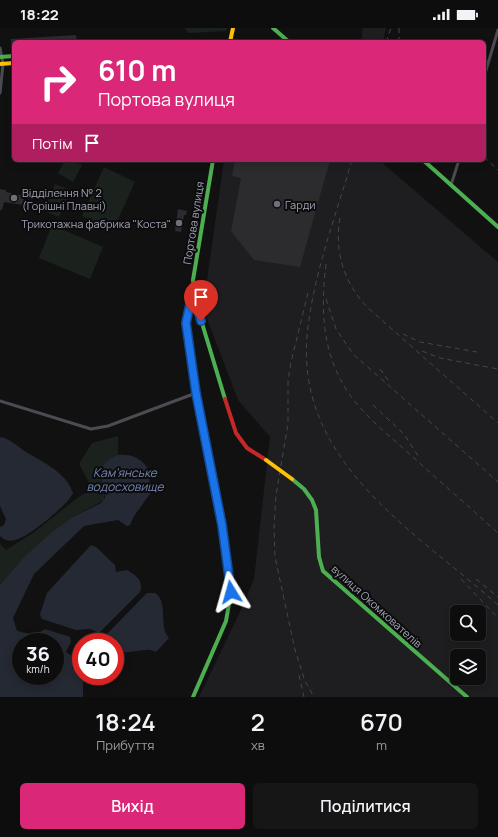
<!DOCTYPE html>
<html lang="uk">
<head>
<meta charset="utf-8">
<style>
	:root { --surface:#0d0d0e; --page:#161617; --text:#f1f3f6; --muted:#9a9c9e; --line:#2d2d2e; --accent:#db2777 }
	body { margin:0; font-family:Manrope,sans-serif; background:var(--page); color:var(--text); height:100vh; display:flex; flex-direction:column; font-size:15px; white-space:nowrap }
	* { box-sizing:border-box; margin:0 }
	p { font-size:13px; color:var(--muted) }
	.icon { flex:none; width:22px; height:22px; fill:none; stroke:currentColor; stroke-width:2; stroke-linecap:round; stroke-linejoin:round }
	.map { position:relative; height:669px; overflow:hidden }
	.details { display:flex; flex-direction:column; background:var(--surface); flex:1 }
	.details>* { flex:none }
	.guide { position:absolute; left:12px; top:12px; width:474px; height:122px; border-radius:6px; box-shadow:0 2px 10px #0003,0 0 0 1px var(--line); background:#db2777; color:#fff; overflow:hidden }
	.fabs { position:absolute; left:450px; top:577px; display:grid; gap:8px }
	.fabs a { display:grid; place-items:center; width:36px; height:36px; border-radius:6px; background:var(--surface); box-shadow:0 2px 10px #0003,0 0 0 1px var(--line); font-size:20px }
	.speed { position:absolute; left:12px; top:605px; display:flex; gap:8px; font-size:20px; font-weight:700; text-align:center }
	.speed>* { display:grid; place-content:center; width:52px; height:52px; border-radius:50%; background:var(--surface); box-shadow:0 2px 10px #0003,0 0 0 1px var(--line); line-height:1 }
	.speed small { font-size:10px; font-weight:400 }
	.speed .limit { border:6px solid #d22; background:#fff; color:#111 }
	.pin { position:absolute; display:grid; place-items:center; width:34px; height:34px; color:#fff; margin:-41px -17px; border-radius:50% 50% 50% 0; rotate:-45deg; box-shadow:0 0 4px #0007 }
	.pin .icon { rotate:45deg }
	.me { position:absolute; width:44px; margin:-22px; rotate:352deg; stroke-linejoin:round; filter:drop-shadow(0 0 3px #0008) }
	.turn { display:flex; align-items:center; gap:14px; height:84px; padding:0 20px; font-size:18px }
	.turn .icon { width:52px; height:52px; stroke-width:2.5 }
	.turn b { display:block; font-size:28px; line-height:34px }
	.then { display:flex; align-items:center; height:38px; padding:0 20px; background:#0003; gap:8px; font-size:15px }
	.eta { display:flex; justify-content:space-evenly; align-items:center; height:68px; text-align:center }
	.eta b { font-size:24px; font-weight:600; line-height:28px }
	.button { display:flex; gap:8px; margin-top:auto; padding:8px 20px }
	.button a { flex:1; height:46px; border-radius:6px; background:var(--accent); color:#fff; font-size:16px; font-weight:600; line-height:46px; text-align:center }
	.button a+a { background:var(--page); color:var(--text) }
	.status { display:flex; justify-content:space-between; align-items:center; height:28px; padding:0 20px; background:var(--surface); direction:ltr }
	.status svg { height:11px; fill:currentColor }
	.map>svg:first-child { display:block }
	.built { fill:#1e1e20; fill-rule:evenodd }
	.green { fill:#1b221d }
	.water { fill:#252933; fill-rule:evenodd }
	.building { fill:#2c2c2e }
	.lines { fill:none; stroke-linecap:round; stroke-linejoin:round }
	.street { stroke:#4b4b51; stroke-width:3 }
	.fast { stroke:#4caf50; stroke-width:4 }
	.slow { stroke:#ffc107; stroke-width:4 }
	.jam { stroke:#c62828; stroke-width:4 }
	.rail { stroke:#46464b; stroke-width:1; stroke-dasharray:5 4; stroke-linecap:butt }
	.slow-bridge { stroke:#ffc107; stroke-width:4 }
	.route-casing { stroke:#114b97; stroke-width:10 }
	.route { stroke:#1a73e8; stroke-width:7 }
	.poi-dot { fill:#6f6f7b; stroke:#0c0c0d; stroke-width:1.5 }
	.labels { text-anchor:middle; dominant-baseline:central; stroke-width:4; stroke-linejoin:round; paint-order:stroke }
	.poi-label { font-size:11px; fill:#a1a2b4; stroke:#0c0c0d; text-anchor:start }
	.street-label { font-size:11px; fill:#a1a2b4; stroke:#0c0c0d }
	.water-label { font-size:12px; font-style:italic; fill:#7585b2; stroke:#0c0c0d }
</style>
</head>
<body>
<div class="status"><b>18:22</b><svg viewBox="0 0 49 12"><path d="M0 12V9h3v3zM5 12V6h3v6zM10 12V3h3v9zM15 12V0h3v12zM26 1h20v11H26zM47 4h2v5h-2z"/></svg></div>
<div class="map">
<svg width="498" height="669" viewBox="0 0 498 669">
	<rect width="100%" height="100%" fill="#111112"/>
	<path class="built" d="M363,0H386L383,14H361Z
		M224,132H379L498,234V669H199L239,586L254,551L270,409L238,372L203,280ZM457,584H479V606H457ZM457,628H479V650H457Z"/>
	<path class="green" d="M185,0H227L226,3L189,5Z
		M65,132H71L82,137L73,154L58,145Z
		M104,139L135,154L113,202L82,188Z
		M55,156L71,162L59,189L44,183Z
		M52,197L103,219L90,251L39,230Z
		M118,408V427L105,437L104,472L73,489L53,503L24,529L0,557V516L6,522L33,505L80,468L93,462L79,436L92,415Z"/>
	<path class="water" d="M2,409C13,413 18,419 26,424C44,435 66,444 73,465C69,476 29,508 18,511C11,514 5,513 0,508V499L4,497L6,491L0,478V410Z
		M118,427C131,426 143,430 149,443L150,466L134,488L130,497L127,498L118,492L84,498L34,546L13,590L17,603L35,607L45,601L70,609L71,614L66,624L76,631L72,640L83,653V669H0V557L24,529L53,503L73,489L101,475L105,470C103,451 93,437 118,427ZM21,614H55V648H21Z
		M91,517L96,519L115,537L116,544L127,542C136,547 144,553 140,564L99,605L90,601L76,602L42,591L40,586L47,565Z
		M147,565H155C169,574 158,598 169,610L156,624C143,617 129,630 115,621V614H107L104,609Z"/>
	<path class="building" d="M76,7L77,13L14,14V18H11V11Z
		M235,132H330L300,239L254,232L231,203L241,150L232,148Z
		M0,161L6,162V164L24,168L23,177L4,174L2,182H0Z
		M178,181L187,183L186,187H184L181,204L175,203Z"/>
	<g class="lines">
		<path class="street" d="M0,20L3,36L0,65
			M484,49L498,2
			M451,157L459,132
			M0,373L91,401L108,398L196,365"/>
		<path class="fast" d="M273,0L289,14
			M0,29L14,28
			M213,132L193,252L195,272L225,371
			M423,132L498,199
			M193,262L186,295L196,365L222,497L231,564L226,593L193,669
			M292,451L304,461L312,472L316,482L319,529L323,543L467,669"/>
		<path class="slow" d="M230,14L233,0
			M0,36L14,35"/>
		<path class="jam" d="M225,371L236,405L247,420L266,432"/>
		<path class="rail" d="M399,0V14
			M386,14L391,0
			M484,129L498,142
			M352,132C336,187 315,242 308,299C291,432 413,501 498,577
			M340,190C334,224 344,255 368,280L498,395
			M326,236C319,292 324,343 365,385C378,399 392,410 405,422C436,450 467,477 498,505
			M308,265L291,334L288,353V396L276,467L274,500L275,529L295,622L305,653L314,669
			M326,271L336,301L353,326L498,454
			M403,306L420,314L477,324
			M422,323L440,330L498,341
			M380,341L388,352
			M373,377L404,406L420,431
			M461,551L498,590
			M476,551L498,569
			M299,647L304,669"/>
		<path class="slow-bridge" d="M266,432L292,451"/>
	</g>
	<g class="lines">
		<defs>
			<path id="route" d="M201,293L193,262L186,295L196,365L222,497L231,564"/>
		</defs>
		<use href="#route" class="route-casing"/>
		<use href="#route" class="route"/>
	</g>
	<g class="poi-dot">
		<circle cx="14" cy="170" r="4"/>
		<circle cx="277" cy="176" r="4"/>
		<circle cx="179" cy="195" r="4"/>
	</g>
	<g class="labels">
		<g class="poi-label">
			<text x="22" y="164">Відділення № 2<tspan x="22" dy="13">(Горішні Плавні)</tspan></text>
			<text x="285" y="176">Гарди</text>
			<text x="171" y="195" text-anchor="end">Трикотажна фабрика "Коста"</text>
		</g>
		<g class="street-label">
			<text transform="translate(193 195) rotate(-81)">Портова вулиця</text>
			<text transform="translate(377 578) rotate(42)">вулиця Окомкователів</text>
		</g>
		<g class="water-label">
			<text x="125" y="444">Кам'янське<tspan x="125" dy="14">водосховище</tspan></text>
		</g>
	</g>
</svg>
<div class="fabs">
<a><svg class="icon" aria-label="search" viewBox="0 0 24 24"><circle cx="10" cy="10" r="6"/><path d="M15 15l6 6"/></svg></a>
<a><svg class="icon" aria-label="layers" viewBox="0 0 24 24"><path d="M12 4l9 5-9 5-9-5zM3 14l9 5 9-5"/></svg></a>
</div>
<div class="speed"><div>36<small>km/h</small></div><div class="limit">40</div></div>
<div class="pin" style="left:201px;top:293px;background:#d93025"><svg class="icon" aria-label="arrive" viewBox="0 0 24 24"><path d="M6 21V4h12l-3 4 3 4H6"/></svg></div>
<svg class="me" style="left:231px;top:564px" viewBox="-20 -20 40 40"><path d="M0-17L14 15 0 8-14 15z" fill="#1a73e8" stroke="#fff" stroke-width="4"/></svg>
<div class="guide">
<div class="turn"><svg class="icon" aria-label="right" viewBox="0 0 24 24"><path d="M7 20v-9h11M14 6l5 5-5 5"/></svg><div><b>610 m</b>Портова вулиця</div></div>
<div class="then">Потім<svg class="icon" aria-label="arrive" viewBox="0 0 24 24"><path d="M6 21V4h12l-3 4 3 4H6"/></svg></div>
</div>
</div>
<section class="details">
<div class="eta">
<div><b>18:24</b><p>Прибуття</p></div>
<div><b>2</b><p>хв</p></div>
<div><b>670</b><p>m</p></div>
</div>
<div class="button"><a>Вихід</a><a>Поділитися</a></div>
</section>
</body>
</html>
